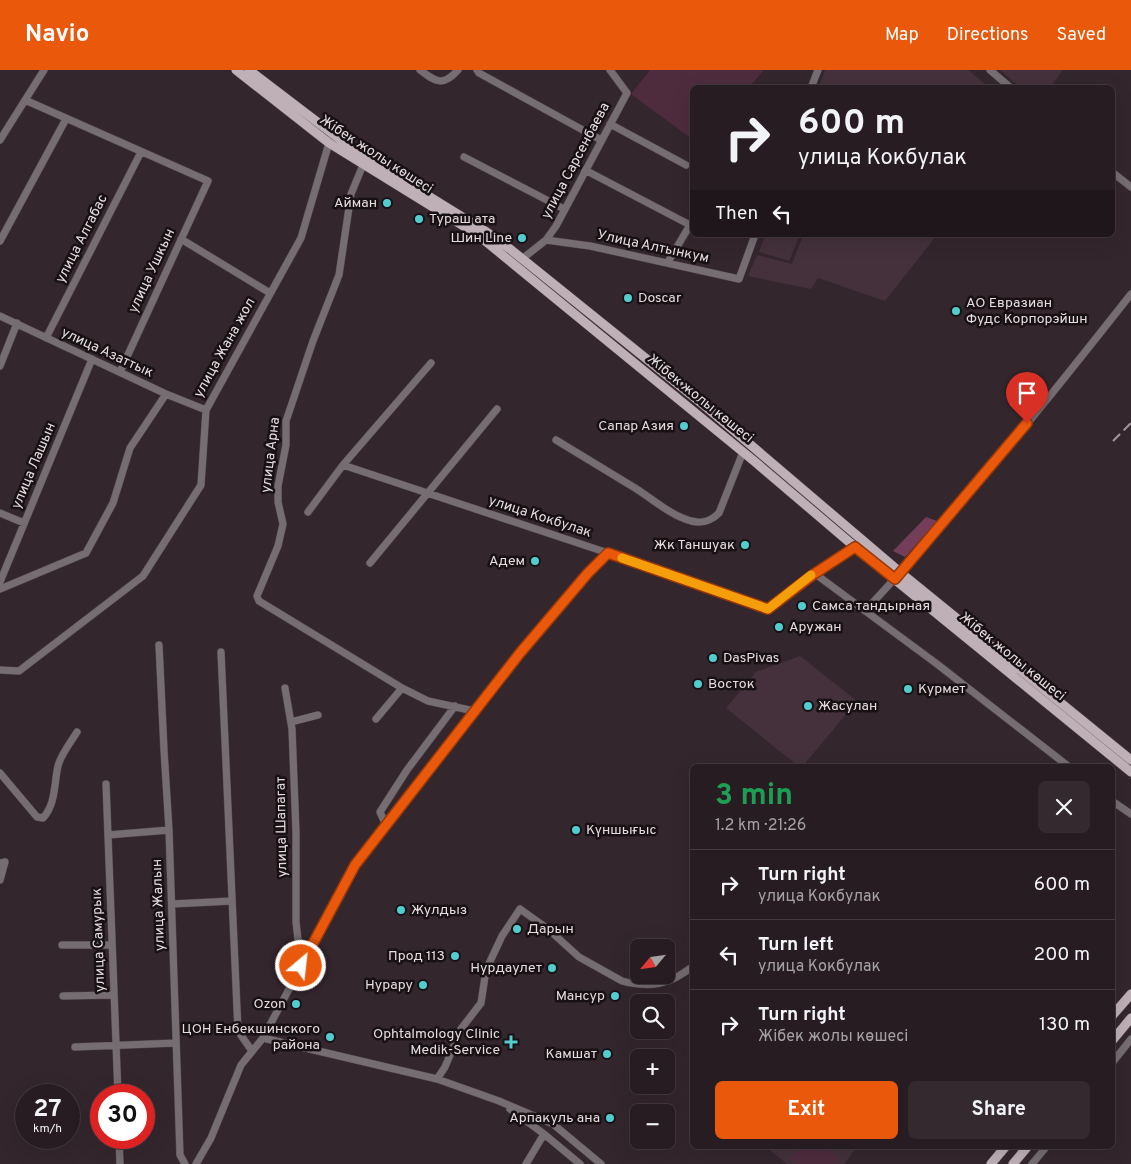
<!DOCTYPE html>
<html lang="en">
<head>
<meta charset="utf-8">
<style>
	:root { --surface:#271c22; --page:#33292f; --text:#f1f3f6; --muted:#a4a1a5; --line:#433a40; --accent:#ea580c }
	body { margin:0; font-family:Overpass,sans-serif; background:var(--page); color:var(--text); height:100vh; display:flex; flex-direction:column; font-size:19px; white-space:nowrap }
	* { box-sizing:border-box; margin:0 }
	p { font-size:16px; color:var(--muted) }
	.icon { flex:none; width:28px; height:28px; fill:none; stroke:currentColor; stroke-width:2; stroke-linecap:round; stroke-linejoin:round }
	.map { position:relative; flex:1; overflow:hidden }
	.panel { position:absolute; left:690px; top:694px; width:425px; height:385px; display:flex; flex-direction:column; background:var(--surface); border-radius:8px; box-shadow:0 5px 20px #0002,0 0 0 1px var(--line) }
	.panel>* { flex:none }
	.top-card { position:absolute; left:690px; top:15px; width:425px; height:152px; border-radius:8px; box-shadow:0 5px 20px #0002,0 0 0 1px var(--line); background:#271c22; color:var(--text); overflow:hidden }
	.needle { width:32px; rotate:241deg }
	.fabs { position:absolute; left:630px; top:869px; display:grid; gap:10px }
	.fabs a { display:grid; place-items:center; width:45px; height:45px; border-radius:8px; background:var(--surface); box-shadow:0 5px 20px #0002,0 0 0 1px var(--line); font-size:25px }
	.speed { position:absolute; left:15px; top:1014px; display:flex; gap:10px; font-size:25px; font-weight:700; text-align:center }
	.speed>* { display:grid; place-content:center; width:65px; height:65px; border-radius:50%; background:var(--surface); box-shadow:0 5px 20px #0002,0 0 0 1px var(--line); line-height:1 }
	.speed small { font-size:12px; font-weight:400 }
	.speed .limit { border:8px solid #d22; background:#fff; color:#111 }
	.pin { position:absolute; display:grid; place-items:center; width:42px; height:42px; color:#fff; margin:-51px -21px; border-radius:50% 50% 50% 0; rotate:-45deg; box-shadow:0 0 5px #0007 }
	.pin .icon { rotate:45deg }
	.me { position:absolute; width:55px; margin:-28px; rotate:28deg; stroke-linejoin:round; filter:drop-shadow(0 0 4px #0008) }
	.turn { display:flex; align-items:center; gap:18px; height:105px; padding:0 25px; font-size:22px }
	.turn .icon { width:65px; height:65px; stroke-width:2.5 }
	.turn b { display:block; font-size:35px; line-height:42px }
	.then { display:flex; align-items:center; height:48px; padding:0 25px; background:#0003; gap:10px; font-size:19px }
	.round { display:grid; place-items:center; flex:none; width:52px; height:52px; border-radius:8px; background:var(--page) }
	.headline { display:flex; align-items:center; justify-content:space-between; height:85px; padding:0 25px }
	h1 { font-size:30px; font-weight:700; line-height:38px; color:#1e9e55 }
	.cta { display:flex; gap:10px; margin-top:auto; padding:10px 25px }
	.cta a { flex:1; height:58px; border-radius:8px; background:var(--accent); color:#fff; font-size:20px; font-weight:700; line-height:58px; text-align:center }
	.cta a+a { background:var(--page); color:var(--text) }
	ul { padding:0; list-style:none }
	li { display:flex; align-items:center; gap:15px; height:70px; padding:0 25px; border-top:1px solid var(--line) }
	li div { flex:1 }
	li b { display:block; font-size:19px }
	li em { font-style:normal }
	header { display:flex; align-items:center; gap:30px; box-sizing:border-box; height:70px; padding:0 25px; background:var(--accent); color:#fff }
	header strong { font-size:24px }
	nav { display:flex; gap:28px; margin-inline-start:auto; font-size:18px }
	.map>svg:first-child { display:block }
	.built { fill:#44313b }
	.green { fill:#4e2c3e }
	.forest { fill:#743e5b }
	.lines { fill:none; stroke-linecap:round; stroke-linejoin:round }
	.minor-casing { stroke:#50434a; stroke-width:8 }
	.major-casing { stroke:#50434a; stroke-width:10 }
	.minor { stroke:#756d71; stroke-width:7 }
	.major { stroke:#bfb0b7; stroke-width:9 }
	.rail { stroke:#a2979c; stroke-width:2; stroke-dasharray:10 5; stroke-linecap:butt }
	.route-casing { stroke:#983908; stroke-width:12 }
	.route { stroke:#ea580c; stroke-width:9 }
	.slow { stroke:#f59e0b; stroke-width:9 }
	.poi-dot { fill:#52cdcf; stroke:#171114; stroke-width:2 }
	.labels { text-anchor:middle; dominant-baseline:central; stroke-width:5; stroke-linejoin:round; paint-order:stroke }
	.street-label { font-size:14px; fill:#e5dce0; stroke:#171114 }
	.poi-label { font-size:14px; fill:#e5dce0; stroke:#171114; text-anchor:end }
</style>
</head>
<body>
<header>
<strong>Navio</strong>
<nav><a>Map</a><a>Directions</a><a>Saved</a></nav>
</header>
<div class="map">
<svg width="1131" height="1094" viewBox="0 0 1131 1094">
	<rect width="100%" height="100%" fill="#34262d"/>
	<path class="built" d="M825,0H968L989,17H819Z
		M1000,0H1063L1050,17L1021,18Z
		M765,165H800L789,191L759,182Z
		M803,165H937L885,231L818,208L811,219L748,206L757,185L792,194Z
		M800,586L857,631L803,696H798L726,638L756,602Z
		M765,1076H858L844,1094H787Z"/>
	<path class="green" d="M650,0H764L749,17L692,18V69L631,24Z
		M801,1076H823L838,1088L833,1094H798L791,1089Z"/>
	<path class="forest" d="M926,447L937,451L905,487L893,481Z"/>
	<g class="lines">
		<defs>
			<path id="minor" d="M420,0C436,12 443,17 458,0
				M477,0L479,3L601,70
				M990,0L1011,18
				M811,18L818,0
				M25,30L208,111L120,302
				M610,54L686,95
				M0,70L44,0
				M464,87L564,139
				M363,95L351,124L339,205L313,271L286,351V375L278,416V432L283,454L278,476L257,526L259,531L402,618L428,631L474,641
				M585,100L690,155L668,192
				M1112,102L1131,117
				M181,169L270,223
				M546,170L556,156L627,23L610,0
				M0,171L66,49
				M522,189L546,170L590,176L739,209L755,165
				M0,246L166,324L206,340
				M46,268L141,82
				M0,296L17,253
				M556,370C582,386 609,402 635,418C654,430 670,445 691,451C703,454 711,451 719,443L743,382
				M343,395L608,483L768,539L814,503L855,477
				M308,442L343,395L431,293
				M0,443L24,453
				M370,493L497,339
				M814,503L937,594L1068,696
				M0,512L92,289
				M0,519L86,483L113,433L130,378L166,324
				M865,541C959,440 1046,332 1131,224
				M159,575L164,680L169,760L180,1085L185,1094
				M221,582L238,961L252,981
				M0,600L19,601L143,506L201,415L206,340L301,168L329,73L333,65
				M285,618L292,659L296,762V852L301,896
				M376,649L402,618
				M291,652L318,645
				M0,703L37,747L43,748C56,734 54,713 58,696C61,684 71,672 77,662
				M106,714L118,1025
				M1112,731L1131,744
				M386,755L380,742L407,700L455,636
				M108,765L169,760
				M0,793L5,792L0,810
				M172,834L232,831
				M62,875H112
				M63,926L114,925
				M263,968L437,1009L499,1031L553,1054L601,1094
				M75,977L176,973
				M1112,993L1131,969
				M437,1009L445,997L461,959L481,933L486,900L502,866L520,839L548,859L579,887L622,911C635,915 655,916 667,911C676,909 685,902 692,897
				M510,1039L544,1064L580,1094
				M119,1068L120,1094
				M196,1094L211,1068L241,995L263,968L355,795L520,583L588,503L608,483
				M526,1094L544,1064
				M1032,1094L1047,1076"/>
			<path id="major" d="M236,0L329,73L478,165L754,391L855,477L1131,702
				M249,0L354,80L485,161L510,179L705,336L901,503L1131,690
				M1112,946L1131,924
				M1112,971L1131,948
				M991,1094L1006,1076
				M1013,1094L1028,1076"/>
		</defs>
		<use href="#minor" class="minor-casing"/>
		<use href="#major" class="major-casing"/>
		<use href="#minor" class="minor"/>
		<use href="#major" class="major"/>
		<path class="rail" d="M1113,371L1131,353"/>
	</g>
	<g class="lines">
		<defs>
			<path id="route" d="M301,896L355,795L520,583L588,503L608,483L768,539L814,504L855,477L895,509L1027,353"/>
		</defs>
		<use href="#route" class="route-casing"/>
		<use href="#route" class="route"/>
		<path class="slow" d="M622,488L768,539L811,505"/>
	</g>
	<g class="poi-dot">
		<circle cx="387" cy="133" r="5"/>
		<circle cx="419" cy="149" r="5"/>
		<circle cx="522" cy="168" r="5"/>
		<circle cx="628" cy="228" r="5"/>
		<circle cx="956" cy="241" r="5"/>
		<circle cx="684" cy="356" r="5"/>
		<circle cx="745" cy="475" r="5"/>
		<circle cx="535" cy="491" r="5"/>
		<circle cx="802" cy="536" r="5"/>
		<circle cx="779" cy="557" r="5"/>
		<circle cx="713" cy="588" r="5"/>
		<circle cx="698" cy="614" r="5"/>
		<circle cx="908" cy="619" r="5"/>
		<circle cx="808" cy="636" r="5"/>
		<circle cx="576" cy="760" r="5"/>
		<circle cx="401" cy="840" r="5"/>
		<circle cx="517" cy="859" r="5"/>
		<circle cx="455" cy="886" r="5"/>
		<circle cx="552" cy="898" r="5"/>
		<circle cx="423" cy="915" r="5"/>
		<circle cx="615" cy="926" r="5"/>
		<circle cx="296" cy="934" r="5"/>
		<circle cx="330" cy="967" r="5"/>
		<path d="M508.5 964.5h5v5h5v5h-5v5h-5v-5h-5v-5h5z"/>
		<circle cx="607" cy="984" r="5"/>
		<circle cx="610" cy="1048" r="5"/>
	</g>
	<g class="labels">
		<g class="street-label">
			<text transform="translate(376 85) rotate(33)">Жібек жолы көшесі</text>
			<text transform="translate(576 91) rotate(-62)">улица Сарсенбаева</text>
			<text transform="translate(82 169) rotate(-63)">улица Алгабас</text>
			<text transform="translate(653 177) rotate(12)">Улица Алтынкум</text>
			<text transform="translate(152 201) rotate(-65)">улица Ушкын</text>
			<text transform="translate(225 278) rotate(-61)">улица Жана жол</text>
			<text transform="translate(107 283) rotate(25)">улица Азаттык</text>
			<text transform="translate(700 329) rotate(39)">Жібек жолы көшесі</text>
			<text transform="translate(271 385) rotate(-83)">улица Арна</text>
			<text transform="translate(34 396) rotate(-67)">улица Лашын</text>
			<text transform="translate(540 447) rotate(18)">улица Кокбулак</text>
			<text transform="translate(1012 587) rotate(39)">Жібек жолы көшесі</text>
			<text transform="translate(282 757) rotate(-91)">улица Шапагат</text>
			<text transform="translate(159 835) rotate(-92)">улица Жалын</text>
			<text transform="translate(99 870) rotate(-92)">улица Самурык</text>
		</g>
		<g class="poi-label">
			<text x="377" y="133">Айман</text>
			<text x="429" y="149" text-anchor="start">Тураш ата</text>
			<text x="512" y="168">Шин Line</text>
			<text x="638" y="228" text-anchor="start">Doscar</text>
			<text x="966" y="233" text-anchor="start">АО Евразиан<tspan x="966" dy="16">Фудс Корпорэйшн</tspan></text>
			<text x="674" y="356">Сапар Азия</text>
			<text x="735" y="475">Жк Таншуак</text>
			<text x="525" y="491">Адем</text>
			<text x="812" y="536" text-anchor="start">Самса тандырная</text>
			<text x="789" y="557" text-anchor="start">Аружан</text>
			<text x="723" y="588" text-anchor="start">DasPivas</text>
			<text x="708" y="614" text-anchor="start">Восток</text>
			<text x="918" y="619" text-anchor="start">Курмет</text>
			<text x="818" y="636" text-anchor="start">Жасулан</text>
			<text x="586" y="760" text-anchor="start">Күншығыс</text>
			<text x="411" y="840" text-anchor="start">Жулдыз</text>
			<text x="527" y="859" text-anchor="start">Дарын</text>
			<text x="445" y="886">Прод 113</text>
			<text x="542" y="898">Нурдаулет</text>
			<text x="413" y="915">Нурару</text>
			<text x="605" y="926">Мансур</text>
			<text x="286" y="934">Ozon</text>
			<text x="320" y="959">ЦОН Енбекшинского<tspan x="320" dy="16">района</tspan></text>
			<text x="500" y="964">Ophtalmology Clinic<tspan x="500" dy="16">Medik-Service</tspan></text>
			<text x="597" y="984">Камшат</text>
			<text x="600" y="1048">Арпакуль ана</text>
		</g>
	</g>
</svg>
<div class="fabs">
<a><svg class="needle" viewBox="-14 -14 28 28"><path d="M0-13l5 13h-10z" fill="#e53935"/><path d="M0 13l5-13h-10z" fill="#a4a1a5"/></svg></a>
<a><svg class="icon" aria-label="search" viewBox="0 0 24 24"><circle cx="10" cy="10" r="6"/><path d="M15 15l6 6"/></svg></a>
<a>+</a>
<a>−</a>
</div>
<div class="speed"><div>27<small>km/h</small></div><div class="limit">30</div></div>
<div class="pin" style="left:1027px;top:353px;background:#d93025"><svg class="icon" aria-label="arrive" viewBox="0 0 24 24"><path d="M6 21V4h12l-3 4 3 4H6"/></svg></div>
<svg class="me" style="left:301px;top:896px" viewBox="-20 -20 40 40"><circle r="17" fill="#ea580c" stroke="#fff" stroke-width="3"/><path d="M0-11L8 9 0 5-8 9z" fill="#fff"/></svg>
<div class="top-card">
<div class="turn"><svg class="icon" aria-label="right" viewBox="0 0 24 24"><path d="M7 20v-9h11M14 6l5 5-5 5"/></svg><div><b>600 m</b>улица Кокбулак</div></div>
<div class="then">Then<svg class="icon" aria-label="left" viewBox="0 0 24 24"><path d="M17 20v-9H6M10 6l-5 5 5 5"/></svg></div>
</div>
<section class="panel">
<div class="headline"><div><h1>3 min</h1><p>1.2 km · 21:26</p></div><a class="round"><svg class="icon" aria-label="close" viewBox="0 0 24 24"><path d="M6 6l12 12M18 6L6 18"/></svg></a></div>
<ul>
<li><svg class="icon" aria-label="right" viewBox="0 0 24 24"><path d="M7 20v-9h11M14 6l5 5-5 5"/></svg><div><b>Turn right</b><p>улица Кокбулак</p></div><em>600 m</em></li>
<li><svg class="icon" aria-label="left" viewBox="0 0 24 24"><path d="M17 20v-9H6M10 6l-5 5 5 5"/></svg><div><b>Turn left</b><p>улица Кокбулак</p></div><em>200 m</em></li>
<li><svg class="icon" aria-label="right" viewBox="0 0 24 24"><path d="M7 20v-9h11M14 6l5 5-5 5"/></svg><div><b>Turn right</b><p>Жібек жолы көшесі</p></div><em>130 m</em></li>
</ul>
<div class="cta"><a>Exit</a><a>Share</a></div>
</section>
</div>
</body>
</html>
